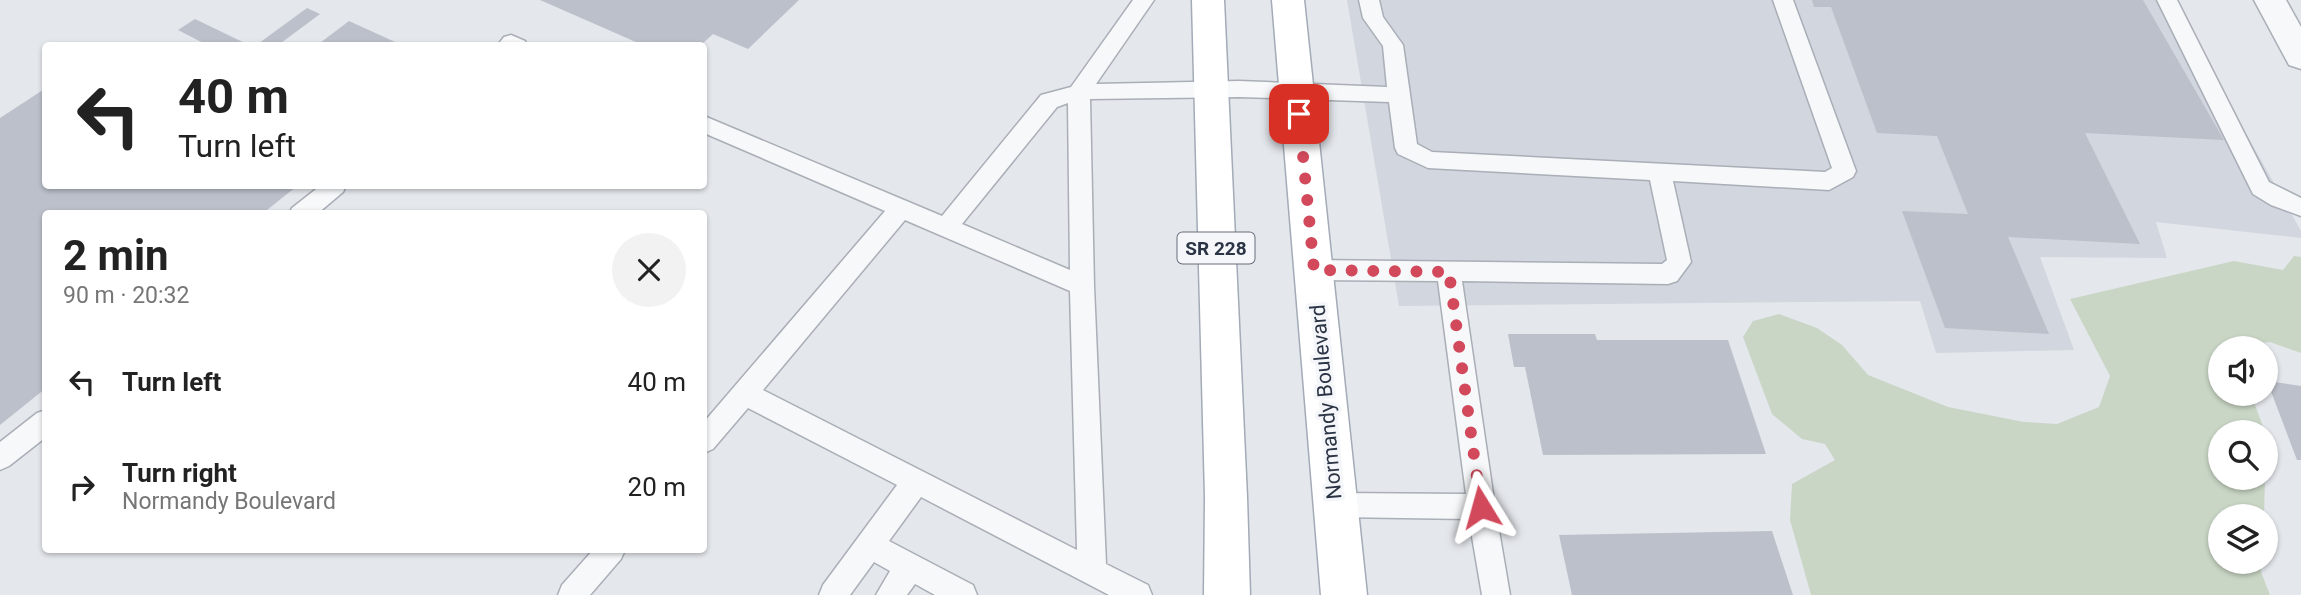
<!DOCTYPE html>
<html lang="en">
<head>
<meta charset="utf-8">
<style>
	:root { --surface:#fff; --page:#f2f2f2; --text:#222; --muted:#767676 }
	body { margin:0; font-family:Roboto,sans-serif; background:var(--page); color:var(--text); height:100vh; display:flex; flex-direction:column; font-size:26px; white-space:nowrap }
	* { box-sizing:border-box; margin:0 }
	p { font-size:23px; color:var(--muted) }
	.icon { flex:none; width:38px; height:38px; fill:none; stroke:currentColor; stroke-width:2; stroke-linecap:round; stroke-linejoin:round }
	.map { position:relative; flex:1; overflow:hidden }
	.drawer { position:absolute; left:42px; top:210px; width:665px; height:343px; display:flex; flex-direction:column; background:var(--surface); border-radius:7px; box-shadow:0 2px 5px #0004 }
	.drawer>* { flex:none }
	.banner { position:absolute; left:42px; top:42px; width:665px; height:147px; border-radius:7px; box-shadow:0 2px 5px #0004; background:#fff; color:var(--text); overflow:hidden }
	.fabs { position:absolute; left:2208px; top:336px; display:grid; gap:14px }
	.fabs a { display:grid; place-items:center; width:70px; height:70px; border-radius:50%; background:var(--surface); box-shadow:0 2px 5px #0004; font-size:35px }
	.pin { position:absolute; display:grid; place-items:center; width:60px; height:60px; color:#fff; margin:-30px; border-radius:14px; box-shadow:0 4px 10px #0006 }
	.me { position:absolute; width:77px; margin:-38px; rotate:352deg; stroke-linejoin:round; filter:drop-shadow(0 0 5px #0008) }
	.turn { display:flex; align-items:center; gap:24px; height:147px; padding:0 21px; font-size:32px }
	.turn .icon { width:91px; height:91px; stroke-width:2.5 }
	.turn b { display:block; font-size:49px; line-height:60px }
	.round { display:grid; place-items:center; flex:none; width:74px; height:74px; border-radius:37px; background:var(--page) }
	.overview { display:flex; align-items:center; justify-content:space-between; height:119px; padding:0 21px }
	h1 { font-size:42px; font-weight:700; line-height:52px }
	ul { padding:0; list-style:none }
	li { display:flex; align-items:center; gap:21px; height:105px; padding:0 21px }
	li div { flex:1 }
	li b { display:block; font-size:26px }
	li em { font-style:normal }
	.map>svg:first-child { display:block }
	.built { fill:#d2d6de }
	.green { fill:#c9d6c5 }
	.building { fill:#bbc0ca }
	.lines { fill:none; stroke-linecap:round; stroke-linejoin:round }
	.lane-casing { stroke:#a9aeb7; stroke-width:3 }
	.street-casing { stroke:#a9aeb7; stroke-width:3 }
	.primary-casing { stroke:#a3abb8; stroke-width:3 }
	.lane { fill:#f7f8fa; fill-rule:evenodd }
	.street { fill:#f7f8fa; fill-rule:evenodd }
	.primary { fill:#fff; fill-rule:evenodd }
	.route { stroke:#d1495b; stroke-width:12; stroke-dasharray:0 21.6 }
	.labels { text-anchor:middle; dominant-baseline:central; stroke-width:7; stroke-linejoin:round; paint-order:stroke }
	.shield { fill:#f4f6f9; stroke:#676e7b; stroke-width:2 }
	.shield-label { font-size:19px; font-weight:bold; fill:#2b3445 }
	.street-label { font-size:21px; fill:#2b3445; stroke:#f4f6f9 }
</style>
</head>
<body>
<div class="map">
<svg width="2301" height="595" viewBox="0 0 2301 595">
	<rect width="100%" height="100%" fill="#e4e7ec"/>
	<path class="built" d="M1347,0H2171L2301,231V238L2156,222L2167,258L2040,257L2074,350L1936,353L1920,301L1399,306Z"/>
	<path class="green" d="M2294,256L2301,257V353L2270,342L2221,348V394H2251L2265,432H2221V478H2265L2264,516H2221V562H2261V572L2270,595H1811L1790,520L1792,484L1835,460L1825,444L1802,439L1772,414L1743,337L1753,321L1779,314L1817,328L1842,345L1868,375L1948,407L2024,422L2057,424L2099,407L2110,376L2070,299L2234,261L2283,270Z"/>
	<path class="building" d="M540,0H799L748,49L713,34L700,46H645Z
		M1812,0H2143L2224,140L2085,133L2140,244L2008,237L2049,334L1945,328L1902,211L1968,214L1937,136L1877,133L1831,7H1814Z
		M307,8L320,14L277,46H255Z
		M195,19L251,46H209L178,30Z
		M349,21L404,46H316Z
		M46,88V186H297L262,214H46V388L0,425V118Z
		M1508,334H1595L1597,340H1728L1766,454L1543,455L1525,367H1514Z
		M2267,381L2301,386V460H2297Z
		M1772,531L1793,595H1572L1559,535Z"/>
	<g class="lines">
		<defs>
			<path id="lane" d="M1133,0H1154L1096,84L1239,81L1387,87L1383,46L1363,18L1359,0H1379L1383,17L1403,45L1417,144L1432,152L1825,172L1832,168L1773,0H1793L1856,171L1853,177L1829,190L1673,181L1691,262L1677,281L1668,284L1462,281L1495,507L1510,595H1482L1469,519L1336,517L1326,514L1322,505L1326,496L1336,493L1466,494L1438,281L1314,280L1305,277L1302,270L1305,263L1314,260L1662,264L1667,260L1650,180L1428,168L1398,154L1395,148L1389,102L1239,97L1090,99L1094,286L1106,564L1148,585L1152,595H1109L921,497L889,541L973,585L977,595H935L915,584L907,595H876L890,571L874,562L850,595H819L823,585L897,485L748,408L713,449L704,453V422L885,211L704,133V116L942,216L1041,95L1071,87ZM1068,103L1070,270L962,224L1057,107ZM905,220L1070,291L1077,550L763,390Z
				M2157,0H2177L2269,182L2301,198V216L2271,205L2253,194Z
				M511,35L525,41L528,46H497L504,37Z
				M320,186H346L343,192L317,214H289L292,208Z
				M46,410V437L9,466L0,470V442L37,413Z
				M593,550H625L621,559L590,595H558L562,585Z"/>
			<path id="street" d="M2254,0H2286L2301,27V69L2289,65Z"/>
			<path id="primary" d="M1192,0H1224L1247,497L1250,595H1204L1205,497Z
				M1272,0H1304L1367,595H1321Z"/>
		</defs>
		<use href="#lane" class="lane-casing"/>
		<use href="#street" class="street-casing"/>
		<use href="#primary" class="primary-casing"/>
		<use href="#lane" class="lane"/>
		<use href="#street" class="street"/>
		<use href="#primary" class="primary"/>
	</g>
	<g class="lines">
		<path class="route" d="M1299,114L1314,270L1449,272L1481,507"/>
	</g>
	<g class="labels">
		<rect class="shield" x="1177.5" y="232.5" width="77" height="31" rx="5"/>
		<g class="shield-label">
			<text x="1216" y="248">SR 228</text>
		</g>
		<g class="street-label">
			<text transform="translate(1326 402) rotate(-95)">Normandy Boulevard</text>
		</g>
	</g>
</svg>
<div class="fabs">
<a><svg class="icon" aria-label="sound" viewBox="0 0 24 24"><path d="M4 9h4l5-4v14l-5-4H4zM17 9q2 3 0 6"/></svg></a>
<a><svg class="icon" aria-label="search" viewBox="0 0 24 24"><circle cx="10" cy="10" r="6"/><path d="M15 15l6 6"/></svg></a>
<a><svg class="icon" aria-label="layers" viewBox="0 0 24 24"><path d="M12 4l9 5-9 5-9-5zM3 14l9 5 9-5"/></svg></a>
</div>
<div class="pin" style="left:1299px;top:114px;background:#d93025"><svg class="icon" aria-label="arrive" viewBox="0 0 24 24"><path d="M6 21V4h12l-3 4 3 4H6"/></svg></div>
<svg class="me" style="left:1481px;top:507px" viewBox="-20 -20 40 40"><path d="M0-17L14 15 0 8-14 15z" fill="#d1495b" stroke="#fff" stroke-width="4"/></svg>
<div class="banner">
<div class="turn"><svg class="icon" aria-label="left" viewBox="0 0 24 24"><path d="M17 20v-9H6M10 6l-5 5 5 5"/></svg><div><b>40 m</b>Turn left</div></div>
</div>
<section class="drawer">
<div class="overview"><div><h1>2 min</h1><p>90 m · 20:32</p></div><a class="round"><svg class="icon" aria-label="close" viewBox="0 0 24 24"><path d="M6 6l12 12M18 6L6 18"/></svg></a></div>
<ul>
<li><svg class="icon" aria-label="left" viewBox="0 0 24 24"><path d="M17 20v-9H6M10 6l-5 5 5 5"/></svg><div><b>Turn left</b></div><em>40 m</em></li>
<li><svg class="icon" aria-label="right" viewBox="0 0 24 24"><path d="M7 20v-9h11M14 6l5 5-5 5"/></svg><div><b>Turn right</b><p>Normandy Boulevard</p></div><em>20 m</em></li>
</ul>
</section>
</div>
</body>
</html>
